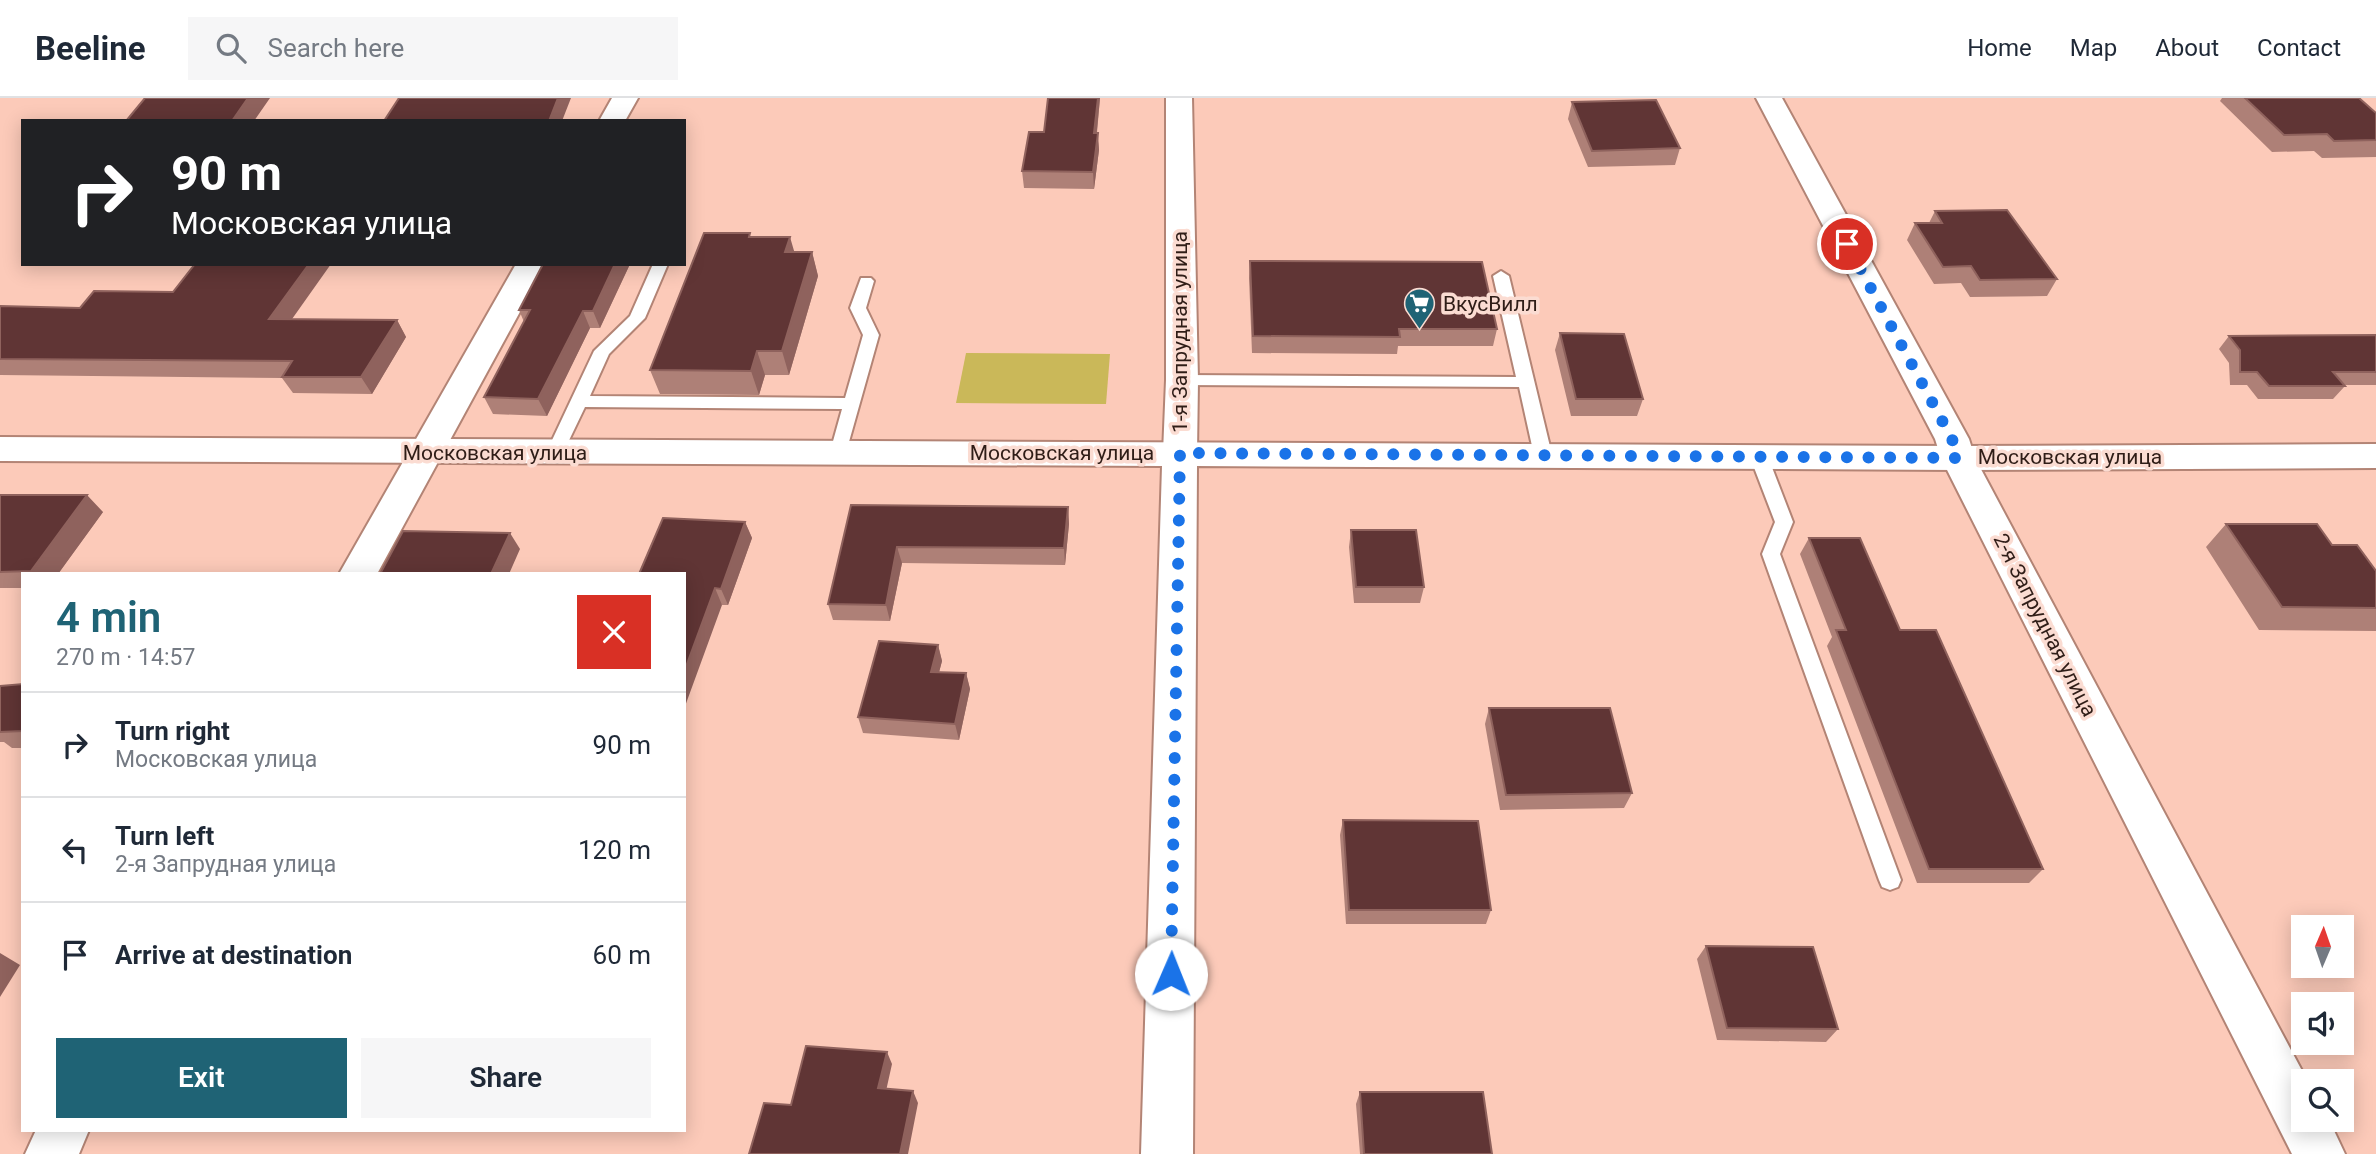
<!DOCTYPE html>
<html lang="en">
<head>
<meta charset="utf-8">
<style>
	:root { --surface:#fff; --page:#f6f6f7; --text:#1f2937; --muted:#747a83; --line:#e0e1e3; --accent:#1f6375 }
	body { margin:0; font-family:Roboto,sans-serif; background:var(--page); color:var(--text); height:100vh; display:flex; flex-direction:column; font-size:26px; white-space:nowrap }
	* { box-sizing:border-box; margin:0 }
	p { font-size:23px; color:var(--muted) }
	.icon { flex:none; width:38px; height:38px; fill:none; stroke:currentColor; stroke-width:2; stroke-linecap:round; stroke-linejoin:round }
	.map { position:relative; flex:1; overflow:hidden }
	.drawer { position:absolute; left:21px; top:474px; width:665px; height:560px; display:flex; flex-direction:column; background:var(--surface); border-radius:0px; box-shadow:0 4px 18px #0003 }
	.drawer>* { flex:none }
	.top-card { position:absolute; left:21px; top:21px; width:665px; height:147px; border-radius:0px; box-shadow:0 4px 18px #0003; background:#202124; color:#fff; overflow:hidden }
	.needle { width:46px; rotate:2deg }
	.buttons { position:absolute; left:2291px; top:817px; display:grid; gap:14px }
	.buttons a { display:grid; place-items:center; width:63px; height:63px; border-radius:0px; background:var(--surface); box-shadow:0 4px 18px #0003; font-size:35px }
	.pin { position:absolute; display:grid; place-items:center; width:60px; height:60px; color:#fff; margin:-30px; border:4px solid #fff; border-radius:50%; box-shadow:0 2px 7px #0007 }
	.me { position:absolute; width:77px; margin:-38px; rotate:1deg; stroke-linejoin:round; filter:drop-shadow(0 0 5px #0008) }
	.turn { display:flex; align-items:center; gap:24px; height:147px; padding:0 35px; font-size:32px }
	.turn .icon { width:91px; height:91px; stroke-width:2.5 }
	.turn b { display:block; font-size:49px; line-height:60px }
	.round { display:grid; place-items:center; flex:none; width:74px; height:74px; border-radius:0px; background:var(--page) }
	.head { display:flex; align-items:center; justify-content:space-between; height:119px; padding:0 35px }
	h1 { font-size:42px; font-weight:600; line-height:52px; color:var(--accent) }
	.action { display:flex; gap:14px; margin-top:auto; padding:14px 35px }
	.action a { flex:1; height:80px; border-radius:0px; background:var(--accent); color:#fff; font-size:28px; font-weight:600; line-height:80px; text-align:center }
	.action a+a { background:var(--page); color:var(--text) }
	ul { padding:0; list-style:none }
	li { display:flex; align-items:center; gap:21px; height:105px; padding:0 35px; border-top:2px solid var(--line) }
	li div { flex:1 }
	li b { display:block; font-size:26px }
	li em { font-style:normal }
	header { display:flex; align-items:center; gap:42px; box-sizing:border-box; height:98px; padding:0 35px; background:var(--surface); border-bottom:2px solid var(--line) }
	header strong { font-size:33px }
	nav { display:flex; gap:38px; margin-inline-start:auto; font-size:24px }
	.search { width:490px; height:63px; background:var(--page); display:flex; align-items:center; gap:18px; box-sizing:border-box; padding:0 24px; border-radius:0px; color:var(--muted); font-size:26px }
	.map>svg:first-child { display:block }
	.green { fill:#cab859 }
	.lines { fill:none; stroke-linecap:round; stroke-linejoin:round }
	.service-casing { stroke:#b38475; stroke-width:4 }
	.minor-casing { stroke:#b38475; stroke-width:4 }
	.tertiary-casing { stroke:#b38475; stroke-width:4 }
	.service { fill:#fff; fill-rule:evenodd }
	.minor { fill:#fff; fill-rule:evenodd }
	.tertiary { fill:#fff; fill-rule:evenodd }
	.wall { fill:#ae8077 }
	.shaded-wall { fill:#8f625d }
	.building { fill:#603535; stroke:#8f625d; stroke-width:2 }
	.route { stroke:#1a73e8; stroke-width:12; stroke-dasharray:0 21.6 }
	.labels { text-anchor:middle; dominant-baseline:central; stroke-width:7; stroke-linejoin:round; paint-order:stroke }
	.poi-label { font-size:21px; fill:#2f1d17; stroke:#fbdcd2; text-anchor:start }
	.street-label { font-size:21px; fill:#2f1d17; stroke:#fbdcd2 }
</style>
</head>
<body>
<header>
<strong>Beeline</strong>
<div class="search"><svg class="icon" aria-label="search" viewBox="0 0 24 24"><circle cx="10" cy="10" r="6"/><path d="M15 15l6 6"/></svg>Search here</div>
<nav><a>Home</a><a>Map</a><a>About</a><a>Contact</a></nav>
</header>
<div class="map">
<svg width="2376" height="1056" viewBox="0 0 2376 1056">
	<rect width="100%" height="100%" fill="#fccab9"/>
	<path class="green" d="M966,255L1110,256L1106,306L956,305Z"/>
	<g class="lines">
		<defs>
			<path id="service" d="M653,166H668L645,220L609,256L590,298L845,300L863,237L850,210L861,180H871L874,183L866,210L879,237L845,358H833L830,354L842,311L585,309L561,359H549L546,355L594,253L630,218Z
				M1501,173L1509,178L1552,357L1549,361H1537L1534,357L1519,289L1182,287L1174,282L1182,277L1516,279L1493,178Z
				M1759,353L1768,359L1793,424L1780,456L1901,782L1898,789L1890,792L1882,789L1879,782L1762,456L1775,424L1750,359Z"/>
			<path id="minor" d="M612,0H638L625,23H599Z
				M1166,0H1192L1198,282L1197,355L1192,363L1180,367L1168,363L1163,355L1166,282Z
				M1756,0H1782L1969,341L1975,360L2308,984H2303V1022H2329L2345,1056H2292L1941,360L1935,341Z
				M516,166H546L377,476H339Z
				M36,1032H89L79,1056H25Z"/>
			<path id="tertiary" d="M0,339L1958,348L2376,346V370L1958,372L1197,368L1193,1056H1141L1162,368L0,363Z"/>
		</defs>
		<use href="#service" class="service-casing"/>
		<use href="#minor" class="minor-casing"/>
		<use href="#tertiary" class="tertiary-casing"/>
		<use href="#service" class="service"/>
		<use href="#minor" class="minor"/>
		<use href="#tertiary" class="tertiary"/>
	</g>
	<path class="wall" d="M1048,0H1100L1097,35L1099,52L1094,91L1024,90L1022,73L1044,34Z
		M2222,0H2359L2376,15V59L2322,60L2314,53L2272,54L2220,3Z
		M1572,4L1680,50L1675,67L1588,69L1568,21Z
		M1935,113L2057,181L2047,198L1970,199L1961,185L1934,186L1907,142L1915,125H1929Z
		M751,139L794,154H812L818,178L789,277H765L759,297L660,296L650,272Z
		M1250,163L1497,231L1493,248H1398L1397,256L1252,255L1249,180Z
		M543,166H630L600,230H590L547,318L493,316L484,299L524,224L519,212Z
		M0,208L80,210L292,222H397L406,239L372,296L293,295L282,280L0,277Z
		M1560,235L1643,301L1637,318H1571L1555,252Z
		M2376,237V287H2344L2345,288L2333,301H2258L2247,287H2230L2229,265L2219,251L2229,238Z
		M0,397L103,414L58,476H23V490H0Z
		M851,407L1068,409L1069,426L1065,467L902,465L890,523L833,522L828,506Z
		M745,424L752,440L728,507H722L684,476Z
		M2226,426L2332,447L2376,473V533L2259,532L2206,449Z
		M1351,432L1424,489L1420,505H1354L1349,449Z
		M1809,440L1900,532L2043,771L2029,785H1917L1827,548L1832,539L1800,456Z
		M938,547L942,563L939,574L966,575L970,591L959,642L863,635L858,619Z
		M23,586V650H12L4,644H0V588Z
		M1489,610L1632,695L1624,710L1500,712L1485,626Z
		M1343,722L1491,812L1486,826H1346L1340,737Z
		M1706,848L1838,931L1826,944L1717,942L1697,861Z
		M1360,994L1492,1056H1360L1356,1006Z"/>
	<path class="shaded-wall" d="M248,0H270L254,23H232Z
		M558,0H571L562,23H549Z
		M1098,0H1100L1095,52L1094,35Z
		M1098,35L1099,52L1094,91L1093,74Z
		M790,139L797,163L785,154Z
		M812,154L818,178L789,277L782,253Z
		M309,166H331L280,238L269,221Z
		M615,166H630L600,230L593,213Z
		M583,213L590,230L547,318L538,301Z
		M397,222L406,239L372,296L361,279Z
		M757,253L765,277L759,297L751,273Z
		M87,397L103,414L58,476H34L31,473Z
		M1068,409L1069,426L1065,467L1064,450Z
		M745,424L752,440L728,507L721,491Z
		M510,435L520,451L509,476H491Z
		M897,449L902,465L890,523L886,507Z
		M715,490L722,507L684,611V574Z
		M938,547L942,563L935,590L931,574Z
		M966,575L970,591L959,642L955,626Z
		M0,855L20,867L0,899Z
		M887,954L892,966L884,1002L878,990Z
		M913,993L918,1005L908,1056H900Z"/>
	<path class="building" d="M145,0H248L232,23H126Z
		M399,0H558L549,23H384Z
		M1048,0H1098L1094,35H1098L1093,74L1022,73L1029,34H1044Z
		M2245,0H2359L2376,15V42L2334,43L2327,36L2284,37Z
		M1656,2L1680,50L1592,53L1572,4Z
		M2007,112L2057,181L1980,182L1971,168L1943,169L1915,125H1942L1935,113Z
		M704,135H750L749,139H790L785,154H812L782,253H757L751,273L650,272Z
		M1250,163L1482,164L1497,231H1399L1400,239L1253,238Z
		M195,166H309L269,221L397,222L361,279H282L292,263L0,261V208L80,210L94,193L173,194Z
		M543,166H615L593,213H583L538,301L484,299L530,212H519Z
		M1560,235L1624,236L1643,301H1576Z
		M2376,237V274H2333L2345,288H2269L2257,274H2240V252L2229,238Z
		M0,397H87L31,473L0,474Z
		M851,407L1068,409L1064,450L897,449L886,507L828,506Z
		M663,420L745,424L721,491L715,490L684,574V476H639Z
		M2226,426H2317L2332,447H2357L2376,473V510L2282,509Z
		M1351,432H1416L1424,489H1356Z
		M403,433L510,435L491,476H380Z
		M1809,440H1860L1900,532H1936L2043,771H1929L1836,532H1846Z
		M879,543L938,547L931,574L966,575L955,626L858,619Z
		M23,586V633L0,634V588Z
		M1489,610H1610L1632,695L1506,697Z
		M1343,722L1478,723L1491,812H1349Z
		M1706,848L1813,849L1838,931L1727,930Z
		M806,948L887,954L878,990L913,993L900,1056H749L764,1005L791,1007Z
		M1360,994H1483L1492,1056H1364Z"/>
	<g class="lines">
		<path class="route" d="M1171,876L1180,355L1958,360L1952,341L1847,146"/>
	</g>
	<defs>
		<symbol id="supermarket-pin" viewBox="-11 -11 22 30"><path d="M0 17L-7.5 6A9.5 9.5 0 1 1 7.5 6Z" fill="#1f6375" stroke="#fbdcd2"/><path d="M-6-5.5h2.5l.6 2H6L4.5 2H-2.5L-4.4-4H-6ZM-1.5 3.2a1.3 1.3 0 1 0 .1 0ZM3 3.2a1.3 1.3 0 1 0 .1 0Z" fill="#fff"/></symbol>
	</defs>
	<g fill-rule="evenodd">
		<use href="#supermarket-pin" x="1402" y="188" width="35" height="47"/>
	</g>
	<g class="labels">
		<g class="poi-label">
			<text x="1443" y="206">ВкусВилл</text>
		</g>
		<g class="street-label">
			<text transform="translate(1180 234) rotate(-90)">1-я Запрудная улица</text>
			<text x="495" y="355">Московская улица</text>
			<text x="1062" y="355">Московская улица</text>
			<text x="2070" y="359">Московская улица</text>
			<text transform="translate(2045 527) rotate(63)">2-я Запрудная улица</text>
		</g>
	</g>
</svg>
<div class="buttons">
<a><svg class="needle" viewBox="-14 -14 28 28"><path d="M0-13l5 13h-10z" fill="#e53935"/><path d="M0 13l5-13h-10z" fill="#747a83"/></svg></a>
<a><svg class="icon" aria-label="sound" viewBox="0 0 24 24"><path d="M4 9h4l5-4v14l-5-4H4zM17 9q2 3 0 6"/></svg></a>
<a><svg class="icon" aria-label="search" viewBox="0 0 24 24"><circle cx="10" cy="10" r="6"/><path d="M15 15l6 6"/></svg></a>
</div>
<div class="pin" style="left:1847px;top:146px;background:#d93025"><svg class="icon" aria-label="arrive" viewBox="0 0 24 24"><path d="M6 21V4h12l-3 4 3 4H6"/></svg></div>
<svg class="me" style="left:1171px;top:876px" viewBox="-20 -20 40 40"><circle r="19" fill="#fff"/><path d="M0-13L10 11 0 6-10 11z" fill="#1a73e8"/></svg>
<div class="top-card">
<div class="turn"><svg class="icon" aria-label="right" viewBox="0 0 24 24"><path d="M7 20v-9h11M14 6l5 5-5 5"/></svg><div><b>90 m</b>Московская улица</div></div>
</div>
<section class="drawer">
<div class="head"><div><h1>4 min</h1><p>270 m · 14:57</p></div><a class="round" style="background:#d93025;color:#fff"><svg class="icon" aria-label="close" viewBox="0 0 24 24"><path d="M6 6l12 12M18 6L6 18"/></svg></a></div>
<ul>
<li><svg class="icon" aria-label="right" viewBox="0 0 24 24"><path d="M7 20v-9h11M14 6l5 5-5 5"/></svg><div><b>Turn right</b><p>Московская улица</p></div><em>90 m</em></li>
<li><svg class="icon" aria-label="left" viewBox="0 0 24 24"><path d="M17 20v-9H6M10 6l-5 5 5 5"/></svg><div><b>Turn left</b><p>2-я Запрудная улица</p></div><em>120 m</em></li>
<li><svg class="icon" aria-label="arrive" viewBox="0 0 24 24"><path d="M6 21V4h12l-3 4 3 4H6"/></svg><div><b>Arrive at destination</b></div><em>60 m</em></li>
</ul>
<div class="action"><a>Exit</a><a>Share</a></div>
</section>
</div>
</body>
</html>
